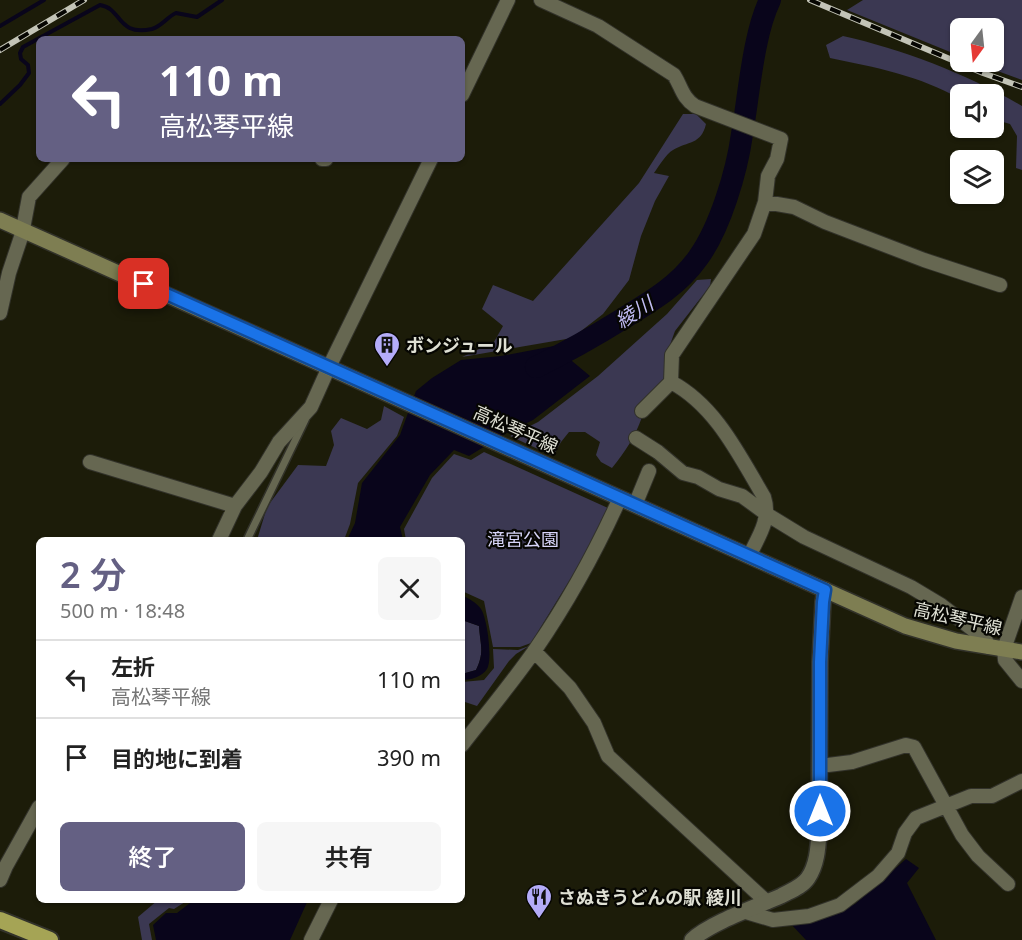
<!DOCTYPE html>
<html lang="ja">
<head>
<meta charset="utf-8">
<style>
	:root { --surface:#fff; --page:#f6f6f6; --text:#222; --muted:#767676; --line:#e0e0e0; --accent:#646083 }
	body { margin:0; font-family:"Noto Sans","Noto Sans JP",sans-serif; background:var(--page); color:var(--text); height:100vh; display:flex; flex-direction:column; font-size:22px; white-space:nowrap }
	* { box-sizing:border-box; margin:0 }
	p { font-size:20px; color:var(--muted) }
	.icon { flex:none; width:33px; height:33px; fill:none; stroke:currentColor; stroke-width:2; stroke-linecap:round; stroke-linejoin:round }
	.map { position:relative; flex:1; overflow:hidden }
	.sheet { position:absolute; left:36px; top:537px; width:429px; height:366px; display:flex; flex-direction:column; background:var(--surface); border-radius:9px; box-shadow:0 2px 4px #0004 }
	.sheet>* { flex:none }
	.hud { position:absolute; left:36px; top:36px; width:429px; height:126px; border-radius:9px; box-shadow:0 2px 4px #0004; background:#646083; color:#fff; overflow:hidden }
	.needle { width:39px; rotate:195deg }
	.fabs { position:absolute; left:950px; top:18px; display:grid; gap:12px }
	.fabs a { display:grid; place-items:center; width:54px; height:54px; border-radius:9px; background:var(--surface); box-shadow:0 2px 4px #0004; font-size:30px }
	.pin { position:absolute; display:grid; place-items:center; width:51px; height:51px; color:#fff; margin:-26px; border-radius:12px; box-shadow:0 3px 9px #0006 }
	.me { position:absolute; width:66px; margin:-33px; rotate:0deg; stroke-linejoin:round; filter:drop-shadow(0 0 4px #0008) }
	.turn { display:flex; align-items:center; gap:21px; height:126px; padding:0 24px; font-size:27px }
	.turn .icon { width:78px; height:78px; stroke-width:2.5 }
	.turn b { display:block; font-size:42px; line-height:51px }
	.round { display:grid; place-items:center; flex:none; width:63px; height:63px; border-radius:9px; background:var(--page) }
	.head { display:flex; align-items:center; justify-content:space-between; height:102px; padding:0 24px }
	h1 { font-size:36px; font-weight:600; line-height:45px; color:var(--accent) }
	.cta { display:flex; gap:12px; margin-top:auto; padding:12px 24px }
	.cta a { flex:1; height:69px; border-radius:9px; background:var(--accent); color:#fff; font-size:24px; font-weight:600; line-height:69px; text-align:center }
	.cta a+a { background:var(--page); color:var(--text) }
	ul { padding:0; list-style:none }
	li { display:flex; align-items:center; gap:18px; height:78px; padding:0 24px; border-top:2px solid var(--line) }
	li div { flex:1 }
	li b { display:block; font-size:22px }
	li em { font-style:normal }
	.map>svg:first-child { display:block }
	.green { fill:#3b3852 }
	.water { fill:#09051b }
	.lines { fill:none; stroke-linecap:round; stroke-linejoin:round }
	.stream { stroke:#09051b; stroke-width:4 }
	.river { stroke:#09051b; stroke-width:22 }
	.service-casing { stroke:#32322a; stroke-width:10 }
	.minor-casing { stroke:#32322a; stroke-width:16 }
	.tertiary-casing { stroke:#32322a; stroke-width:18 }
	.secondary-casing { stroke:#32322a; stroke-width:18 }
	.trunk-casing { stroke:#32322a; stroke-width:20 }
	.service { stroke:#666751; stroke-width:7 }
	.minor { stroke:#666751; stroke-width:14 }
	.tertiary { stroke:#666751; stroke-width:15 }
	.secondary { stroke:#7e7e52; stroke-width:15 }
	.trunk { stroke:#a5a455; stroke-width:16 }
	.rail-casing { stroke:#c3c4b7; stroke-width:6 }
	.rail { stroke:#060602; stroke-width:4; stroke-dasharray:11; stroke-linecap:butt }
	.route-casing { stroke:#114b97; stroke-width:15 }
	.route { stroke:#1a73e8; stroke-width:10 }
	.labels { text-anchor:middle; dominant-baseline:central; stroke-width:4.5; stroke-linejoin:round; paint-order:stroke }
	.poi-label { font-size:18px; font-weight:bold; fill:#dfe0d4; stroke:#060602; text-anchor:start }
	.street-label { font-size:18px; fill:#dfe0d4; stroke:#060602 }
	.park-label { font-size:18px; fill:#d7d5f8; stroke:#060602 }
	.water-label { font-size:20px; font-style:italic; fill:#c1bcf4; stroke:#060602 }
</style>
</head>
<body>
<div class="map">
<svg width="1022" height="940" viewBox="0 0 1022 940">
	<rect width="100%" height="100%" fill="#1c1c09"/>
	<path class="green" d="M863,0H1022V80L973,62H993V28H960V56L847,10Z
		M843,36C902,49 969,75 1022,106V170L1016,168L1017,136L1010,124L993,119V94H960V99C921,76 874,67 830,58L826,45Z
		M683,114H696L706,124C701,145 688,141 673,150C666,154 659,166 654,173L669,176L655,201L641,236L629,280L603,314L572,338L462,357L494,342L503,326L482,309L493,285L533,301L639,183Z
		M711,279L710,286L675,331L666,356L665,378L636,411L642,417C635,437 625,452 612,468L601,462L596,455L600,442L585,432H569L561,442L553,456L510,436L538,422L598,376L667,314L697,280Z
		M384,406L404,417L397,436L358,483L350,524L344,540H257L267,507L298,465L326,466L334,445L331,431L341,418L367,429L381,420Z
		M484,452L608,508L582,560L531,643L520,647H493L484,601L462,591V540H406L404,529L432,478L454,454L471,460Z
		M462,620L479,626C480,644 485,652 476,670L462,674Z
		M529,646L516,654L509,661L477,706L462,701V682L484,680L494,668L493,649L518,650Z
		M158,900H188L174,909L169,908L149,924L152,940H142L138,917Z"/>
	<path class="water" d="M554,346L590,376L533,420L508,432L469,456L454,450L430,475L400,527L403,540H347L355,523L362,483L400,435L416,391L432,378L461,360L501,356Z
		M462,595C469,599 476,602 481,609C487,618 493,659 487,669C482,677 470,680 462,680V674L476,670C485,652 480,644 479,626L462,620Z
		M906,859L919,868L907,883L936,940H806L789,922L823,919L855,904Z
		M194,900H308L290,940H156L153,925L166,913H177Z"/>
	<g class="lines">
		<path class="stream" d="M0,26L44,0
			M0,104L20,85L29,73L28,65L21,59L20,53L23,47L100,5C122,8 117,37 152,29C162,26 167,17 176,13L197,17L222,0"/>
		<path class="river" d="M536,367C567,352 595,336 624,318C652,301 679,285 698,258C720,228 737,171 742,134C749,95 753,35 770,0"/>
		<defs>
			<path id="service" d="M247,540L305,420"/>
			<path id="minor" d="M541,0L598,26L674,75C682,88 682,97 695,106L781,139L777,159L768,176L765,202L754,234L672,355L671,382
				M462,95L508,0
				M322,159H326
				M765,202L794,207L825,222L924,260L1000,285
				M0,313L9,273L22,234L29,197L63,159
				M642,411L671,382C716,406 739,455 764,497C771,519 759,536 749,556
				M636,438L658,452L683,473L698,477L719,489L742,496L768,515L804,537L911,587L941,605L985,639L989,647
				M90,462L235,506
				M635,505L649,471
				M219,540L235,506L261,472L279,442L311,407L329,367L431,159
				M1022,597L1004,649L1005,660L1022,681
				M534,651L570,688L594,723L608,756L767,902
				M462,745C486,714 512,683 535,650C568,602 596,551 620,498
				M820,766L852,762L906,745L914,747L962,835L978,856L1008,884
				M0,880L6,866L39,807
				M746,912L773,920L809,916L840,905L878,876L898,853L905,833L916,818L971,796H992L1022,781
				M311,940L331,900"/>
			<path id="tertiary" d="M692,940C710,923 756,907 781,896C790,891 802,887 808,878C817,865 818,848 819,833L820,662L823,602L825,590"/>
			<path id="secondary" d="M0,220L905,626L956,641L1022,652"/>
			<path id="trunk" d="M0,920L50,940"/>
		</defs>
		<use href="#service" class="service-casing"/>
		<use href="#minor" class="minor-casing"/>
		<use href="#tertiary" class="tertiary-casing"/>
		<use href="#secondary" class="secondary-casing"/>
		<use href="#trunk" class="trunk-casing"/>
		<use href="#service" class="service"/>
		<use href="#minor" class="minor"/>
		<use href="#tertiary" class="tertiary"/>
		<use href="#secondary" class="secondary"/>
		<use href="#trunk" class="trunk"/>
		<defs>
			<path id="rail" d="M810,0L983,73L1022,87
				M0,50L84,0"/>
		</defs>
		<use href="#rail" class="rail-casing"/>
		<use href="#rail" class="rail"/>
	</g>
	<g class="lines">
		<defs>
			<path id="route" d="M144,284L825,590L823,602L820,662V811"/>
		</defs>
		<use href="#route" class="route-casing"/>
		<use href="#route" class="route"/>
	</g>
	<defs>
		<symbol id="building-pin" viewBox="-11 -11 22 30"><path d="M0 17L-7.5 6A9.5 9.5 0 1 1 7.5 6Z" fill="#b4acf9" stroke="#060602"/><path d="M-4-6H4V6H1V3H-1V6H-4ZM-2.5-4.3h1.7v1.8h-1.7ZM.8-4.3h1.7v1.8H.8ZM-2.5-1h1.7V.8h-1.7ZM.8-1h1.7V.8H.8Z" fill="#111"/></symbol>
		<symbol id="restaurant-pin" viewBox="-11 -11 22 30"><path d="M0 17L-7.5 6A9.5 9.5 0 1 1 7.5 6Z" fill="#b4acf9" stroke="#060602"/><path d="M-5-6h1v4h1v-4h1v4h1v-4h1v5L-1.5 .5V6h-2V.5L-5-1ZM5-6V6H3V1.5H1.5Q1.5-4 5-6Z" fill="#111"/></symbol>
	</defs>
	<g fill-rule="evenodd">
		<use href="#building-pin" x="372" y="330" width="30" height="40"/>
		<use href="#restaurant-pin" x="524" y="882" width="30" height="40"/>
	</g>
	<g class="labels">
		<g class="poi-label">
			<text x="406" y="345">ボンジュール</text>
			<text x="558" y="897">さぬきうどんの駅 綾川</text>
		</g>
		<g class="street-label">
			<text transform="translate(516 429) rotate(24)">高松琴平線</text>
			<text transform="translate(958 618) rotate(13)">高松琴平線</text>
		</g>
		<g class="park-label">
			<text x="523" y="539">滝宮公園</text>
		</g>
		<g class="water-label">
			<text transform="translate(634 312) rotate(-32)">綾川</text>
		</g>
	</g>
</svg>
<div class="fabs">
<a><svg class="needle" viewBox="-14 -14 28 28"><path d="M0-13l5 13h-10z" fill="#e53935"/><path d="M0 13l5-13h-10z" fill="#767676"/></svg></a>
<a><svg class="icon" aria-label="sound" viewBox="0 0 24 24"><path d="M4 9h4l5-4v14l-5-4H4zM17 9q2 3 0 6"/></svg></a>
<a><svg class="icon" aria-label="layers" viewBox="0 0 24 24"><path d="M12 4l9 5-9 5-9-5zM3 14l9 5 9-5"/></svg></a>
</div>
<div class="pin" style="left:144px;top:284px;background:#d93025"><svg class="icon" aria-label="arrive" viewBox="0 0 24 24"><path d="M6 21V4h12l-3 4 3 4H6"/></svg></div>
<svg class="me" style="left:820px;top:811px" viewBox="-20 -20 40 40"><circle r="17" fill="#1a73e8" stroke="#fff" stroke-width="3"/><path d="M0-11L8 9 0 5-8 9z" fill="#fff"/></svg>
<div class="hud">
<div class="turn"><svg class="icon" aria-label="left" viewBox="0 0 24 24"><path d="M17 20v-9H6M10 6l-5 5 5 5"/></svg><div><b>110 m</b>高松琴平線</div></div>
</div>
<section class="sheet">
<div class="head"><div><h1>2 分</h1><p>500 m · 18:48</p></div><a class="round"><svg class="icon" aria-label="close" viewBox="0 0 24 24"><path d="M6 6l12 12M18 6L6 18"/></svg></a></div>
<ul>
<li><svg class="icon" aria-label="left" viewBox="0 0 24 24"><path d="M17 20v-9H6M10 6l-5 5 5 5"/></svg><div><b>左折</b><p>高松琴平線</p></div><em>110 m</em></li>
<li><svg class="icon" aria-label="arrive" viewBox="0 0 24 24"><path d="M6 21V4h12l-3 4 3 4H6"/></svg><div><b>目的地に到着</b></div><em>390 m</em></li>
</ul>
<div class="cta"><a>終了</a><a>共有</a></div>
</section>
</div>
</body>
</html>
